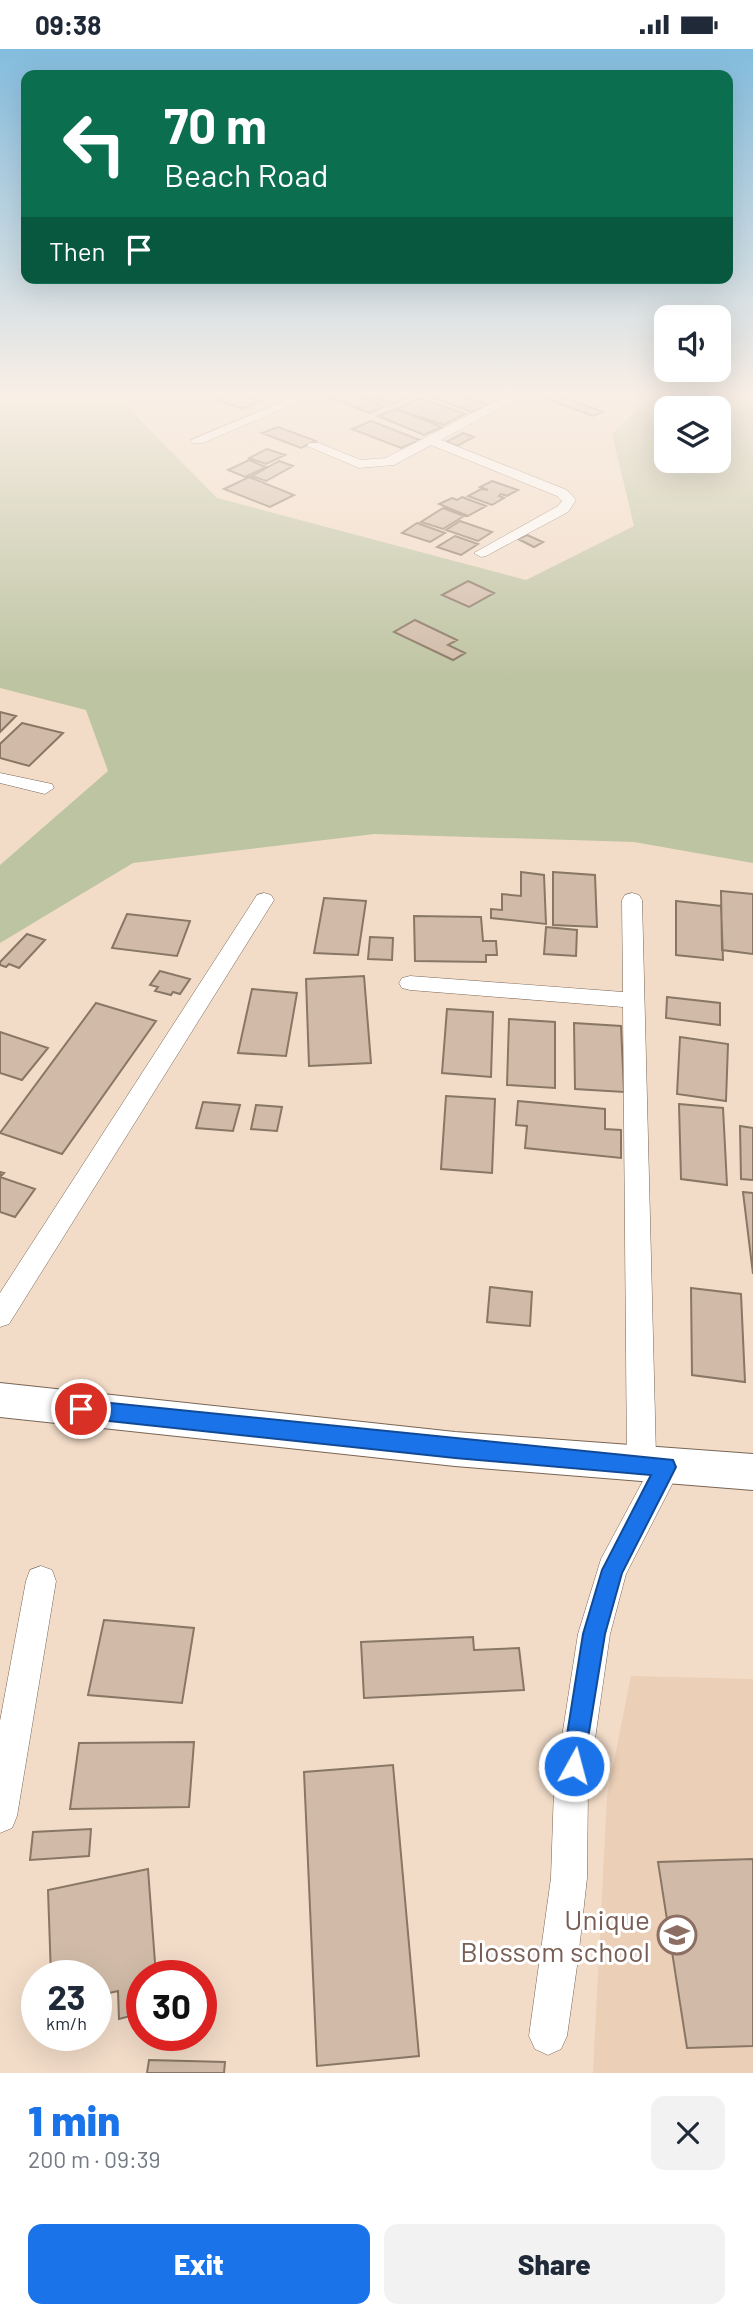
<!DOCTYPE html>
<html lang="en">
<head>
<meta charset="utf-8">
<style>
	:root { --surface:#fff; --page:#f2f2f3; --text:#1f2937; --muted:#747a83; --accent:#1a73e8 }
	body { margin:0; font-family:Barlow,sans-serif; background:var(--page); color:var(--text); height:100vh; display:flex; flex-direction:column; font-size:26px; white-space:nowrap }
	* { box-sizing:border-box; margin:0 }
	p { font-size:23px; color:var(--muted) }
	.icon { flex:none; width:38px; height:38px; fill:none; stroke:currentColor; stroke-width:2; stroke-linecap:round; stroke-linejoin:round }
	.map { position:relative; height:2024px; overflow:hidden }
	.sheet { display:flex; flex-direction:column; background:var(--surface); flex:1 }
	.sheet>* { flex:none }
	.guide { position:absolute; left:21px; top:21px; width:712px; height:214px; border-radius:14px; box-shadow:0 7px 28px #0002; background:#0b6e4f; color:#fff; overflow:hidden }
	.tools { position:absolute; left:654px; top:256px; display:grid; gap:14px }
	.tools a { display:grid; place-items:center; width:77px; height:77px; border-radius:14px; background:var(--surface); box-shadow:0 7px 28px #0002; font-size:35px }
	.speed { position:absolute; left:21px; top:1911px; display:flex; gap:14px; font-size:35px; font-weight:700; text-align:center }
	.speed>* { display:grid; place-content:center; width:91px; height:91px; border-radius:50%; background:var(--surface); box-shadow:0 7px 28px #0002; line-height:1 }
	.speed small { font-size:18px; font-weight:400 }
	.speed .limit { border:10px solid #d22; background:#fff; color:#111 }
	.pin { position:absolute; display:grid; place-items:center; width:60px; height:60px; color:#fff; margin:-30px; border:4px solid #fff; border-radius:50%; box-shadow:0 2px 7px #0007 }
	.me { position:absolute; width:77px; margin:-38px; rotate:7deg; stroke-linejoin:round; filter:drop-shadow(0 0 5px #0008) }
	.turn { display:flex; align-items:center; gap:24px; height:147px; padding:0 28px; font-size:32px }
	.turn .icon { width:91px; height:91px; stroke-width:2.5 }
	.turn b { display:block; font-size:49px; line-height:60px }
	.then { display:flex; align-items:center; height:66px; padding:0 28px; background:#0003; gap:14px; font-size:26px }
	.round { display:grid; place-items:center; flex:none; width:74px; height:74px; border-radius:14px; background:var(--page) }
	.overview { display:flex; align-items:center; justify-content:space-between; height:119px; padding:0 28px }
	h1 { font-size:42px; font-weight:800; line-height:52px; color:var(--accent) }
	.button { display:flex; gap:14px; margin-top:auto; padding:14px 28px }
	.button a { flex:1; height:80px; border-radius:14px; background:var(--accent); color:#fff; font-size:28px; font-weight:800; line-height:80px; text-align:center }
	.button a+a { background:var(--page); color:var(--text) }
	.status { display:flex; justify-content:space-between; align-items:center; height:49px; padding:0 35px; background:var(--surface); direction:ltr }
	.status svg { height:19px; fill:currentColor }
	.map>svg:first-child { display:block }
	.built { fill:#ebcfb6 }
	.green { fill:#bdc4a2; fill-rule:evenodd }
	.building { fill:#d1bba8; stroke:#897664; stroke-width:2 }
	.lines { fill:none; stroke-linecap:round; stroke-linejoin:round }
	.minor-casing { stroke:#786554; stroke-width:1 }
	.major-casing { stroke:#786554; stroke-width:2 }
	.minor { fill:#fff; fill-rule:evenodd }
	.major { fill:#fff; fill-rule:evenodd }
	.route { fill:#1a73e8; stroke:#114b97; stroke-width:2 }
	.labels { text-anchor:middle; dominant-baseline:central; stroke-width:6; stroke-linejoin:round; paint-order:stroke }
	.near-education-label { font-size:28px; fill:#785e54; stroke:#fff; text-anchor:end }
</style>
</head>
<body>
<div class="status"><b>09:38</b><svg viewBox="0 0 49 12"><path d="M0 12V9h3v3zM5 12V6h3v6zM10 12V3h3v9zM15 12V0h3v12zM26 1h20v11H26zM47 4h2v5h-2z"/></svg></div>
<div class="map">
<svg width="753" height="2024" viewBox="0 0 753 2024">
	<rect width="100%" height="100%" fill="#f2dcc8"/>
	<path class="built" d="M631,1627L753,1630V2024H593L607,1747Z"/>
	<path class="green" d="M0,346H121L133,364L217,449L526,531L634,477L612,385L653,346H753V814L634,793L374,785L133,814L0,894V816L108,722L86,661L0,639ZM667,359H719V411H667Z"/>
	<path class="building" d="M244,346L261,352L242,360L208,347Z
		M337,346H354L385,357L370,364L330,349Z
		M364,346H402L407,348L393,355Z
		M424,346H458L490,356L472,363Z
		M558,346L603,363L593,367L547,350Z
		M420,349L465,365L444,376L396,360Z
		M396,360L442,378L424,386L378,367Z
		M371,372L420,391L401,399L352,380Z
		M278,378L316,392L301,399L262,384Z
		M463,384L474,388L457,397L446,393Z
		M267,400L285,406L266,415L249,409Z
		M249,411L266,418L245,428L228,421Z
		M279,412L293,417L266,432L252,427Z
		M249,428L294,446L270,458L224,440Z
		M492,432L518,441L507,447L501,445L499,447L504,449L492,456L468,447L481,440L488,441L480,438Z
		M462,448L486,457L468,467L439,455L452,449L457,451Z
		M443,459L464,467L443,480L421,473Z
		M460,472L492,483L478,492L446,481Z
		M417,474L445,484L430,493L402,484Z
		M527,486L543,493L534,498L518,490Z
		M455,487L478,495L461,506L437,498Z
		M468,532L494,544L469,558L442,546Z
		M415,571L457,591L448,596L465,604L453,611L394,583Z
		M0,663L16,667L0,683Z
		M22,674L63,684L29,717L0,709V695Z
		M521,823L544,826L546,875L491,869V860L502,861V845L521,847Z
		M553,823L595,826L597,878L553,876Z
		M721,842L753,845V905L722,901Z
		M324,849L366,852L358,906L314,904Z
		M676,852L721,857L723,911L676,906Z
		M127,865L190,872L177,907L112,899Z
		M414,867L481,868L483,892H496L497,906H486V913L415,912Z
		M546,878L577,881L576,907L544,905Z
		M27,885L45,891L19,919L9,915L6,918L0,916V913Z
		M370,888L393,889L392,911L368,910Z
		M160,922L190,930L180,945L173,943L171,946L155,942L158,938L150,936Z
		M364,927L371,1014L309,1017L306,930Z
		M252,940L297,944L286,1007L238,1004Z
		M667,948L720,954V976L666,969Z
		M96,954L156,972L62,1105L0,1084Z
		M447,960L493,963L491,1028L442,1024Z
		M509,970L555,973V1039L507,1036Z
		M574,974L621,977L624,1043L575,1040Z
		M0,983L48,999L22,1031L0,1024Z
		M680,988L728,995L726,1052L677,1045Z
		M446,1047L495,1050L492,1124L441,1120Z
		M518,1052L605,1060V1080L621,1081V1109L525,1099L527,1077L516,1076Z
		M203,1053L240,1056L233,1082L196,1079Z
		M679,1055L723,1059L727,1136L681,1130Z
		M256,1056L282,1058L277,1082L251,1080Z
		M740,1077L753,1079V1131L741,1130Z
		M0,1123L4,1124L0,1128L35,1140L15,1168L0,1163Z
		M743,1143L753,1144V1225Z
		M490,1238L532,1243L530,1277L487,1273Z
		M691,1239L741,1245L745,1333L692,1326Z
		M104,1571L194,1579L182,1654L88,1646Z
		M473,1588L474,1601L519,1599L524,1641L364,1649L361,1593Z
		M194,1693L189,1758L70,1760L79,1694Z
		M393,1716L419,2007L317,2017L304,1723Z
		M91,1780L89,1807L30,1811L33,1783Z
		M753,1810V1997L687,1999L658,1813Z
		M148,1820L156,1927H142V1964L119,1970L118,1942L96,1947V1927H51L48,1841Z
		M149,2011L225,2013L224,2024H147Z"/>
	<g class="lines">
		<defs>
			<path id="minor" d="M298,346H315L203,394H193L191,391Z
				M507,346H523L441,391L567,441L576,451L568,463L486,507L481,508L474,504L558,457L562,452L557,447L431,396L394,416L359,419L307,397L309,394H319L361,411L386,409Z
				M0,724L52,735L54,739L45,745L0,734Z
				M264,844L271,846L274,851L9,1275L0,1278V1244L257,846Z
				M632,844L639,846L642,851L656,1408L666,1404L676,1408L681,1418L626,1525L610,1585L588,1739L587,1829L578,1910L567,1987L561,2000L548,2006L535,2000L529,1987L551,1829L554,1739L578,1585L601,1510L645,1428L632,1426L627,1416L623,958L410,941L402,939L399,934L402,929L410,927L623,943L622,851L625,846Z
				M41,1517L52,1521L56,1532L17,1767L12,1779L0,1784V1672L26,1532L30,1521Z"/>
			<path id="major" d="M0,1334L455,1383L753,1405V1441L455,1417L0,1368Z"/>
		</defs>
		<use href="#minor" class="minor-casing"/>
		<use href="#major" class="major-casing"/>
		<use href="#minor" class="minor"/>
		<use href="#major" class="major"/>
	</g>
	<linearGradient id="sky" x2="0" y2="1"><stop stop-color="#83bcde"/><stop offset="0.55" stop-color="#f9efe6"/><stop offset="1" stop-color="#f9efe6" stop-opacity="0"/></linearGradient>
	<rect width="753" height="629" fill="url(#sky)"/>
	<path class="route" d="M81,1351L673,1411L676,1418L673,1424L622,1524L605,1585L582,1726L574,1729L566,1726L562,1717L583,1585L602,1521L651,1426L455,1409L81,1369L74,1366L71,1360L74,1353Z"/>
	<defs>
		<symbol id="school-ring" viewBox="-11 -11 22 22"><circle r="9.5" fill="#fff" stroke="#8d6e63" stroke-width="1.5"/><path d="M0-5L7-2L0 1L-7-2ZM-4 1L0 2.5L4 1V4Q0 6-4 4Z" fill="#8d6e63"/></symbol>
	</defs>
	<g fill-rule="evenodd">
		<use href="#school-ring" x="655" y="1864" width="44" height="44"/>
	</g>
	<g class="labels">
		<g class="near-education-label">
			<text x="650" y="1870">Unique<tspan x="650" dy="32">Blossom school</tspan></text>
		</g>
	</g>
</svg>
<div class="tools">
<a><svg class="icon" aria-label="sound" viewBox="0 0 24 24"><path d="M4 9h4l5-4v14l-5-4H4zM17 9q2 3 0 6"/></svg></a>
<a><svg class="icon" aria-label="layers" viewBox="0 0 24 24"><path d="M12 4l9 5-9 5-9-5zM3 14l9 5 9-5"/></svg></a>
</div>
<div class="speed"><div>23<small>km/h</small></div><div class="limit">30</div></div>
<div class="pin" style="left:81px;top:1360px;background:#d93025"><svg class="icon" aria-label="arrive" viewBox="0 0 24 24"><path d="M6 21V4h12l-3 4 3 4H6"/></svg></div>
<svg class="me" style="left:574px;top:1717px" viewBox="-20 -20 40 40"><circle r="17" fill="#1a73e8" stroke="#fff" stroke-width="3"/><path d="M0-11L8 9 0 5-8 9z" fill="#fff"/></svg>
<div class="guide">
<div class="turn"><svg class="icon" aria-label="left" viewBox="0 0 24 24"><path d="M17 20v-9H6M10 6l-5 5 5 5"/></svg><div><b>70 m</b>Beach Road</div></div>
<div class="then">Then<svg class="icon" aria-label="arrive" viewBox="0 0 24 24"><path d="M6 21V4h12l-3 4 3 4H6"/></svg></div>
</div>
</div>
<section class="sheet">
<div class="overview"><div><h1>1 min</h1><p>200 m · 09:39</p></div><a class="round"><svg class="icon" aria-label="close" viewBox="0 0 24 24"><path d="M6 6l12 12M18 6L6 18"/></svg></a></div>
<div class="button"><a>Exit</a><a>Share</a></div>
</section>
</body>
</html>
